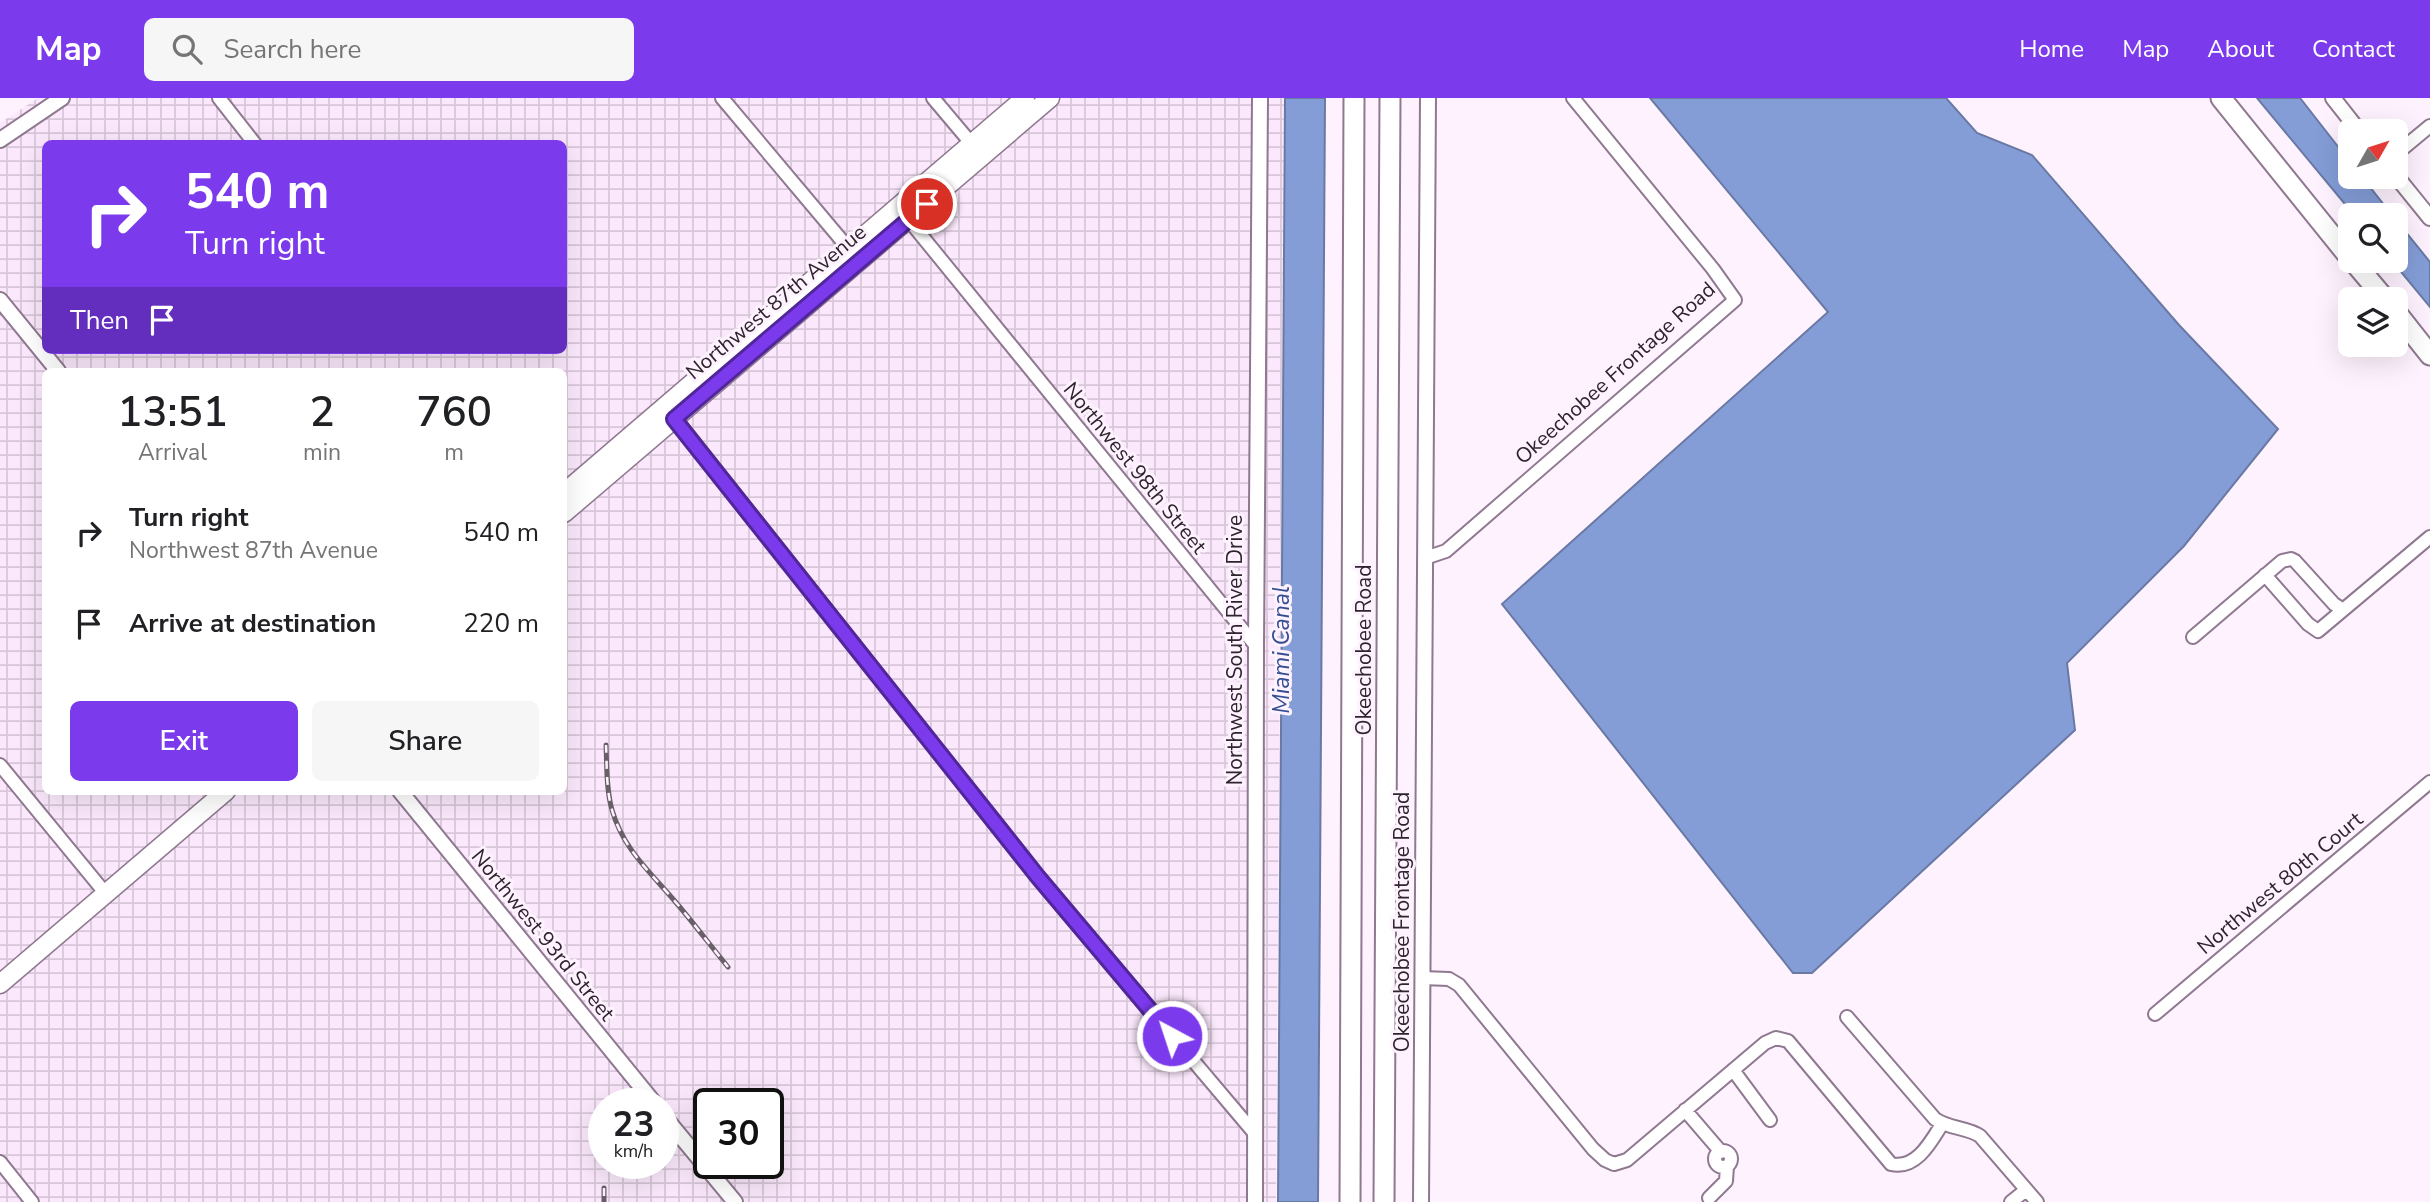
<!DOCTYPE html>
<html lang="en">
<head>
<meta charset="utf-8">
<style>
	:root { --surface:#fff; --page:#f6f6f6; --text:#202124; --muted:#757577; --accent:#7c3aed }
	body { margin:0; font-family:"Nunito Sans",sans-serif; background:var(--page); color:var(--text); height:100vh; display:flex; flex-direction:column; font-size:26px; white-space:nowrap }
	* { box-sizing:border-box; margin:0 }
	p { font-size:23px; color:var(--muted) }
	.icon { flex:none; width:38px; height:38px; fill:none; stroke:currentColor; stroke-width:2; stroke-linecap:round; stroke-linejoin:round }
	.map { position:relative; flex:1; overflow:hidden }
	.drawer { position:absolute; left:42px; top:270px; width:525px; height:427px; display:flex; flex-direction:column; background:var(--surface); border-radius:10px; box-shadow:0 7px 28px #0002 }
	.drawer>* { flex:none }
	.banner { position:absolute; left:42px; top:42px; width:525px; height:214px; border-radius:10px; box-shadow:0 7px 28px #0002; background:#7c3aed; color:#fff; overflow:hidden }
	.needle { width:46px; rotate:51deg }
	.buttons { position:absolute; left:2338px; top:21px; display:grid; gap:14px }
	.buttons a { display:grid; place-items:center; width:70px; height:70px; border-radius:10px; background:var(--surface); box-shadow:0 7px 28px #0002; font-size:35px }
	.speed { position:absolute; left:588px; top:990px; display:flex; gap:14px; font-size:35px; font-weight:700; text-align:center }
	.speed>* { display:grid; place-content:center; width:91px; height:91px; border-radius:50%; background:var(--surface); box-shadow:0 7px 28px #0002; line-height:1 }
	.speed small { font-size:18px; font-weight:400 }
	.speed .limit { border:4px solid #111; border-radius:10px; background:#fff; color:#111 }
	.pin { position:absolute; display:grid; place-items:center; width:60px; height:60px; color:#fff; margin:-30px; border:4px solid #fff; border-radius:50%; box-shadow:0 2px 7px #0007 }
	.me { position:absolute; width:77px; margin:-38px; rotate:320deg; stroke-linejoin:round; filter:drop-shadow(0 0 5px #0008) }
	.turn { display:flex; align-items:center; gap:24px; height:147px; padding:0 28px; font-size:32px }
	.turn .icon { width:91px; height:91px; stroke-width:2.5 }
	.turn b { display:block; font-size:49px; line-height:60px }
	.then { display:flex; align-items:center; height:66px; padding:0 28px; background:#0003; gap:14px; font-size:26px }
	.eta { display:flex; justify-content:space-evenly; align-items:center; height:119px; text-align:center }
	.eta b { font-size:42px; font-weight:600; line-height:49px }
	.cta { display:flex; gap:14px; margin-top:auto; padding:14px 28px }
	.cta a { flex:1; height:80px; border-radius:10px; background:var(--accent); color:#fff; font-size:28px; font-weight:600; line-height:80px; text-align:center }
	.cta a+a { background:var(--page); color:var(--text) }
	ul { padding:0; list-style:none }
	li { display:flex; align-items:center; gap:21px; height:91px; padding:0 28px }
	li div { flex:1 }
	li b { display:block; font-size:26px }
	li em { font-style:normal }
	header { display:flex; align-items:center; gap:42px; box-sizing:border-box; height:98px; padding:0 35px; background:var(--accent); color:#fff }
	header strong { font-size:33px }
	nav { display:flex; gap:38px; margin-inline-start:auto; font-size:24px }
	.search { width:490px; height:63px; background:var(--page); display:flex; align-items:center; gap:18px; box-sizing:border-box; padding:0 24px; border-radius:10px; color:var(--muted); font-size:26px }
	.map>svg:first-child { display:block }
	.industrial { fill:url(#industrial-grid); fill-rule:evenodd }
	.water { fill:#849dd7; stroke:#6a79a4; stroke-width:2 }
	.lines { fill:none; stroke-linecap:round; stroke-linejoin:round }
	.minor-casing { stroke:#8f7890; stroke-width:16 }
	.tertiary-casing { stroke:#8f7890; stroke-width:18 }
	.secondary-casing { stroke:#8f7890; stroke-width:21 }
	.primary-casing { stroke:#8f7890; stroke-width:23 }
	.trunk-casing { stroke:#8f7890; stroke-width:23 }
	.minor { stroke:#fff; stroke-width:12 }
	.tertiary { stroke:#fff; stroke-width:14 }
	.secondary { stroke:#fff; stroke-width:18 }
	.primary { stroke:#fff; stroke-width:19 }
	.trunk { stroke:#fff; stroke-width:19 }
	.rail-casing { stroke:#695f69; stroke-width:5 }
	.rail { stroke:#fdf2fd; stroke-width:2.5; stroke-dasharray:8; stroke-linecap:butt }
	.route-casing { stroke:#51269a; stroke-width:18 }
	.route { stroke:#7c3aed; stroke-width:12 }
	.labels { text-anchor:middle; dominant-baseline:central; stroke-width:6; stroke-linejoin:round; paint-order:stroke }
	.street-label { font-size:21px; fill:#2e242e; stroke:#fdf2fd }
	.water-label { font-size:23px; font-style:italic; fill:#334e93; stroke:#fdf2fd }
</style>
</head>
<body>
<header>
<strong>Map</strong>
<div class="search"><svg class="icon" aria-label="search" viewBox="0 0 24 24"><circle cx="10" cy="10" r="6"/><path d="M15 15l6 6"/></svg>Search here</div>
<nav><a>Home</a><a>Map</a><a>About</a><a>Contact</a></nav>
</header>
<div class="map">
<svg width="2430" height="1104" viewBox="0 0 2430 1104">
	<defs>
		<pattern id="industrial-grid" width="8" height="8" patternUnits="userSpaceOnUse" patternTransform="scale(1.75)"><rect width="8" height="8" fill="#fbe8fc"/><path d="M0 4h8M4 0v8" fill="none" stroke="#d7c7d8"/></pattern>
	</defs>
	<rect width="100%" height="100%" fill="#fdf2fd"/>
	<path class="industrial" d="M38,0H1284L1276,1104H0V25ZM46,46H564V252H46ZM46,273H564V693H46ZM604,1006H663V1066H604ZM709,1006H768V1066H709Z"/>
	<path class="water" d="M1285,0H1325L1318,1104H1278Z
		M1650,0H1946L1977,35L2032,57L2179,227L2278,331L2184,448L2067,565L2075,632L1812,875H1793L1502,506L1828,214Z
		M2257,0H2300L2350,64V79H2362L2392,117H2354Z
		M2396,122L2430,164V209L2392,163H2396Z"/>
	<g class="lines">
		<defs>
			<path id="minor" d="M219,0L255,46
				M722,0L849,151
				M933,0L976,51
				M2396,56L2430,28
				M908,121L1256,548
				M670,314L1038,779L1256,1037
				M1425,460L1446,453L1735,202L1713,171L1573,0
				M2265,477L2308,526L2318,533L2430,439
				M2193,539L2282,463L2291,461L2295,463L2334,506L2343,512
				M0,667L106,796
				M1422,880L1449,881L1459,887L1593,1051L1605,1062L1614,1066L1627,1062L1765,945L1776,940L1788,943L1891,1066C1916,1072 1931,1044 1942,1026
				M2155,916L2430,684
				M1847,919L1935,1021C1949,1031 1967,1029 1980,1038L2037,1104
				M1733,972L1770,1022
				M1685,1012L1721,1054
				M1715 1061a8 8 0 1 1 16 0a8 8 0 1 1-16 0Z
				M0,1064L32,1104
				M1709,1100L1726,1083L1727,1068
				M2011,1104L2026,1092"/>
			<path id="tertiary" d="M2333,0L2359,33
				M0,42L62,0
				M2396,78L2430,120
				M0,202L58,273
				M400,693L655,1006
				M663,1017L735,1104
				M1255,1104L1256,548L1260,0
				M1421,1104L1428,0"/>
			<path id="secondary" d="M564,395L1025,0
				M564,415L1050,0
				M0,886L226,693"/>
			<path id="primary" d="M2221,0L2350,160
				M2353,163L2385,201
				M2396,214L2430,257"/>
			<path id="trunk" d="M1350,1104L1354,0
				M1384,1104L1390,0"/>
		</defs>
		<use href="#minor" class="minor-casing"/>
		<use href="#tertiary" class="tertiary-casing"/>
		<use href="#secondary" class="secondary-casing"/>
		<use href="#primary" class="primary-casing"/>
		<use href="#trunk" class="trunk-casing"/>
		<use href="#minor" class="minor"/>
		<use href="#tertiary" class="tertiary"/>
		<use href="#secondary" class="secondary"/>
		<use href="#primary" class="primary"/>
		<use href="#trunk" class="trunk"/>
		<defs>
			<path id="rail" d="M606,647C607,668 606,691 612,712C623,750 648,772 673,801C692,823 710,847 728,869
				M604,1090V1104"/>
		</defs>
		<use href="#rail" class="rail-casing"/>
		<use href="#rail" class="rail"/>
	</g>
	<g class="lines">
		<defs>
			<path id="route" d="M927,106L674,321L1038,779L1172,938"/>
		</defs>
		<use href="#route" class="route-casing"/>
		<use href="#route" class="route"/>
	</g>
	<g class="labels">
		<g class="street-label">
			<text transform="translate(776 204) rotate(-40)">Northwest 87th Avenue</text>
			<text transform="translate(1615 275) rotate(-42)">Okeechobee Frontage Road</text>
			<text transform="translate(1135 370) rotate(51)">Northwest 98th Street</text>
			<text transform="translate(1235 552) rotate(-90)">Northwest South River Drive</text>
			<text transform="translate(1364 552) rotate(-90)">Okeechobee Road</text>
			<text transform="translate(2280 785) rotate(-40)">Northwest 80th Court</text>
			<text transform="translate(1402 824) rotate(-90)">Okeechobee Frontage Road</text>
			<text transform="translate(543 837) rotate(51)">Northwest 93rd Street</text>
		</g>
		<g class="water-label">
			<text transform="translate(1281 552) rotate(-90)">Miami Canal</text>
		</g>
	</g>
</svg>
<div class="buttons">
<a><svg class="needle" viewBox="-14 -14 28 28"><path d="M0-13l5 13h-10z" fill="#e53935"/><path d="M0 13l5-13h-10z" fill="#757577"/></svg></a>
<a><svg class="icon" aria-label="search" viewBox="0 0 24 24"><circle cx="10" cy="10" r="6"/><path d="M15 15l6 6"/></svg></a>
<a><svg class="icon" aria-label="layers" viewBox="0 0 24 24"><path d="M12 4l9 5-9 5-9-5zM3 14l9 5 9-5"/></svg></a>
</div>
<div class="speed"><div>23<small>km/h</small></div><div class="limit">30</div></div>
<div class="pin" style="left:927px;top:106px;background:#d93025"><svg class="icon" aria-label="arrive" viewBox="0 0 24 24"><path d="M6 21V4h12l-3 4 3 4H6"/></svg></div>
<svg class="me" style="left:1172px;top:938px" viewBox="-20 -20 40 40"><circle r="17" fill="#7c3aed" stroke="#fff" stroke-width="3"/><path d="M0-11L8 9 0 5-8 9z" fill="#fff"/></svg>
<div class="banner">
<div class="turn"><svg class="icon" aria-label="right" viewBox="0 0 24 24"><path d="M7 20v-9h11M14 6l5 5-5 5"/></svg><div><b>540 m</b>Turn right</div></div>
<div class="then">Then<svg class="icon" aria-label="arrive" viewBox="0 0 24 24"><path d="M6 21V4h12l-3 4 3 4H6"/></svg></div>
</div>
<section class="drawer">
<div class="eta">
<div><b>13:51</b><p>Arrival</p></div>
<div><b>2</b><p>min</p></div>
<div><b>760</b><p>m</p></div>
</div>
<ul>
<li><svg class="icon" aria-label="right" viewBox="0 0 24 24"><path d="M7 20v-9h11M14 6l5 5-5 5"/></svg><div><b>Turn right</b><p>Northwest 87th Avenue</p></div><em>540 m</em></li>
<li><svg class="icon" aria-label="arrive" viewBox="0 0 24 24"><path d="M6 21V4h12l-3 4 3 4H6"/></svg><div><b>Arrive at destination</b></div><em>220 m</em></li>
</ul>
<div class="cta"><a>Exit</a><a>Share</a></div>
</section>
</div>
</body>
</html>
